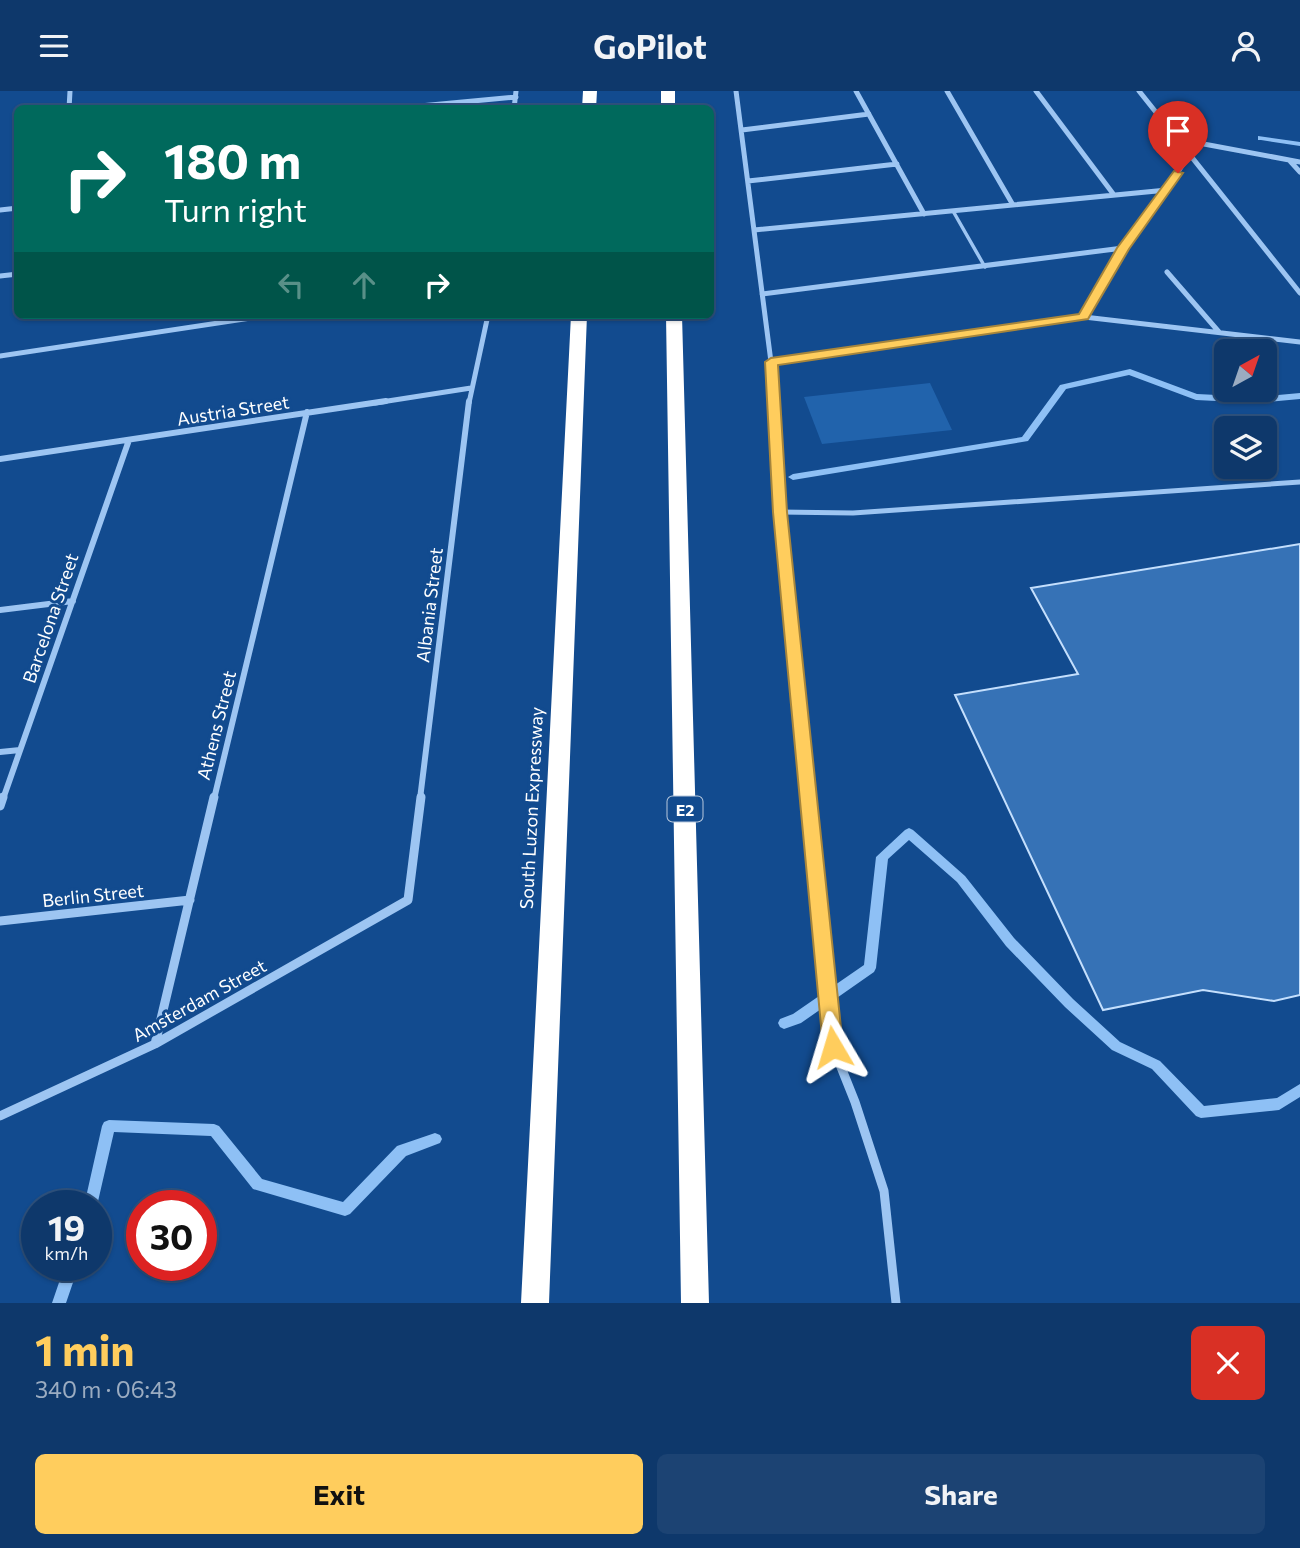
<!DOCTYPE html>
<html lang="en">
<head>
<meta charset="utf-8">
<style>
	:root { --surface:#0e386b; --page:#1c4373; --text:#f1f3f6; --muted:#9bacc1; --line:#2e527e; --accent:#ffcd5d }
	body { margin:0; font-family:Commissioner,sans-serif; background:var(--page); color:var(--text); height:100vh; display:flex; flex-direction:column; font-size:26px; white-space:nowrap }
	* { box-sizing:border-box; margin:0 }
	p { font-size:23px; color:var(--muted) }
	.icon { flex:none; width:38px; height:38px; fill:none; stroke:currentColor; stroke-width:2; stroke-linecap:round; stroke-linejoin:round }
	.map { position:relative; height:1212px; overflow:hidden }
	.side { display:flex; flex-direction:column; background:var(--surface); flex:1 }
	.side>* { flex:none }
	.hud { position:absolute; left:14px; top:14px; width:700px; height:214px; border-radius:10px; box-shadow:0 2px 5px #0004,0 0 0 2px var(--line); background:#00695c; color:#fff; overflow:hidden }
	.needle { width:46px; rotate:40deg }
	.fabs { position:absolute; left:1214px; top:248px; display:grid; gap:14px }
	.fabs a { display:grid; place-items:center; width:63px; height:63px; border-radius:10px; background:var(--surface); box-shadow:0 2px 5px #0004,0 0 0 2px var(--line); font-size:35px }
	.speed { position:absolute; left:21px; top:1099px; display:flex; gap:14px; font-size:35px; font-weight:700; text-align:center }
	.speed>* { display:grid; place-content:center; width:91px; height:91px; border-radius:50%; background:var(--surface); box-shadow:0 2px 5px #0004,0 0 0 2px var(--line); line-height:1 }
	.speed small { font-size:18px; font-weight:400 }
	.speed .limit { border:10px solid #d22; background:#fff; color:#111 }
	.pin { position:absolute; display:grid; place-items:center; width:60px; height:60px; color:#fff; margin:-72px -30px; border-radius:50% 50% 50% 0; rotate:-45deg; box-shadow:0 0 7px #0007 }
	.pin .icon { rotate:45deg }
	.me { position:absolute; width:77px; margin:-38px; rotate:353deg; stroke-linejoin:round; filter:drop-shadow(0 0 5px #0008) }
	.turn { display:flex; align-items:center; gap:24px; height:147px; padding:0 35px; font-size:32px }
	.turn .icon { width:91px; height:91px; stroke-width:2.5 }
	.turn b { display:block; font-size:49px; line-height:60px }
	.lanes { display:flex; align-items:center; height:66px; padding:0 35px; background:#0003; justify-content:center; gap:35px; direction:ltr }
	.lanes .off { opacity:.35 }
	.round { display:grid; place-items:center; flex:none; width:74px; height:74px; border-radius:10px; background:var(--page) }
	.summary { display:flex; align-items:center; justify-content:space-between; height:119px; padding:0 35px }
	h1 { font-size:42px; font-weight:700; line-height:52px; color:var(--accent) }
	.primary-button { display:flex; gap:14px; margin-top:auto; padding:14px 35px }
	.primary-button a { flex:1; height:80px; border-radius:10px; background:var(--accent); color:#111; font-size:28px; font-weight:700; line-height:80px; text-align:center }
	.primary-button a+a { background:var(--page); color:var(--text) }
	header { display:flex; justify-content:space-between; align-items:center; height:91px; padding:0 35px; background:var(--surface); font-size:32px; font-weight:700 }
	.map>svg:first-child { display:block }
	.green { fill:#2163ac }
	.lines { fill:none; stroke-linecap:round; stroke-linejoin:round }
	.stream { fill:#8ec0f5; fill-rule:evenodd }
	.building { fill:#3672b6; stroke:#c4dffd; stroke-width:2 }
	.lane-far1 { stroke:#9dc5f2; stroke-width:3.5 }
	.lane { stroke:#9dc5f2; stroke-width:5 }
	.street-far2 { stroke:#9dc5f2; stroke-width:5 }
	.street-far1 { stroke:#9dc5f2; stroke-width:6 }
	.street { stroke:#9dc5f2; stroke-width:9 }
	.highway { fill:#fff; fill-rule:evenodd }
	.route { fill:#ffcd5d; stroke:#a6853c; stroke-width:2 }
	.labels { text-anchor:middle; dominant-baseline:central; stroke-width:6; stroke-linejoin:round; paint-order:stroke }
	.shield { fill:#124b8f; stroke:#b8c9dd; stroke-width:2 }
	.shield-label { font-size:16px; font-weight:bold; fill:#fff }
	.street-label { font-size:18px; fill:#fff; stroke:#124b8f }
</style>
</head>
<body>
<header><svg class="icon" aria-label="menu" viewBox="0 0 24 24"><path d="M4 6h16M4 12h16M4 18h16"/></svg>GoPilot<svg class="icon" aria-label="person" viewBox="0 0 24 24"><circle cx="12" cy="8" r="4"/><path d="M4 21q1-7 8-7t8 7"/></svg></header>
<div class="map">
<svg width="1300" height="1212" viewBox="0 0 1300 1212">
	<rect width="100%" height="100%" fill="#124b8f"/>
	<path class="green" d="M930,292L952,339L822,353L804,306Z"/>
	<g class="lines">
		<path class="stream" d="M1258,45L1300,51V55L1261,49H1258Z
			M1130,278L1197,303L1257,306L1300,302V308L1257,312L1196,309L1129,284L1066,298L1028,350L793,389L788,386L793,383L1022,346L1060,294Z
			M909,737L913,739L965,785L1014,847L1073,908L1120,951L1160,970L1204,1015L1277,1007L1300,993V1006L1279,1019L1201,1027L1196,1025L1152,978L1112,959L1065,916L1006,855L957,791L909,749L888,768L876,877L874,881L801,932L784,938L780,936L778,932L780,928L793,923L864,874L876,766L905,739Z
			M109,1029L214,1033L219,1035L262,1088L343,1111L397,1055L435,1042L440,1044L442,1048L440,1052L406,1065L350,1123L345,1125L253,1098L211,1045L114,1041L96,1119V1115H84L102,1035L104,1031Z
			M65,1174H79L66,1212H52Z"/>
	</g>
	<path class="building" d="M1300,453V904L1274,910L1203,899L1103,919L955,604L1078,583L1031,497Z"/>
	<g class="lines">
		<path class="lane-far1" d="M953,120L985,176"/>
		<path class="lane" d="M780,421L853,422L1300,391"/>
		<path class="street-far2" d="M736,0L771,271L773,312
			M856,0L924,123
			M947,0L1013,114
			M1036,0L1114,104
			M1139,0L1300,202
			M69,18L70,0
			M388,18L516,6
			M514,18L516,0
			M742,39L869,23
			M1177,48L1300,71
			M1290,70L1300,81
			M748,90L897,73
			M0,119L18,117
			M754,139L1167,99
			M1167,181L1219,241
			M0,185L18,183
			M762,203L1123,157
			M1084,226L1123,157L1189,65
			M0,265L271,224
			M771,271L1084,226L1300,251
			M375,312L471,297
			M469,312L488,224"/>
		<path class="street-far1" d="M773,310L780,421L808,708
			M0,368L386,310
			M0,519L73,510
			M0,661L20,659
			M3,708L129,349
			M214,708L307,321
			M420,708L469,310"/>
		<path class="street" d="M808,706L833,956L855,1011L884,1100L896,1212
			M0,715L3,706
			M0,830L190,809
			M155,953L214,706
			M0,1025L155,953L408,809L421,706"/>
		<path class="highway" d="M583,0H597L596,18H582Z
			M661,0H675V18H661Z
			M571,224H587L549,1212H521Z
			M666,224H682L709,1212H681Z"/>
	</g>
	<path class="route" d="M1174,80L1183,82L1129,158L1088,228L778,274L787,421L843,956L840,963L833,965L826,963L823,956L773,421L765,271L771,267L1079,223L1117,157Z"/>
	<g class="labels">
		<rect class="shield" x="667.5" y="705.5" width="35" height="25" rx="5"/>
		<g class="shield-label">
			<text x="685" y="718">E2</text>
		</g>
		<g class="street-label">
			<text transform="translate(233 319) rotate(-9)">Austria Street</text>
			<text transform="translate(429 514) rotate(-83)">Albania Street</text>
			<text transform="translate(50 527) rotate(-71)">Barcelona Street</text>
			<text transform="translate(216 634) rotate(-76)">Athens Street</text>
			<text transform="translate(531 717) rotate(-87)">South Luzon Expressway</text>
			<text transform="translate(93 804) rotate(-6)">Berlin Street</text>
			<text transform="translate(199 909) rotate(-29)">Amsterdam Street</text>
		</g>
	</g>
</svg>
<div class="fabs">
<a><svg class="needle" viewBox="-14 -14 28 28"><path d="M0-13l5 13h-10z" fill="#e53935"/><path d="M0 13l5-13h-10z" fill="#9bacc1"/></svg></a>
<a><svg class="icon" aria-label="layers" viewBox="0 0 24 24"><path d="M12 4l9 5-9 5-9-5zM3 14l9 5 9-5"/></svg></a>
</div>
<div class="speed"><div>19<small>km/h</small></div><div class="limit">30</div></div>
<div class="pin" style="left:1178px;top:82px;background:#d93025"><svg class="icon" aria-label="arrive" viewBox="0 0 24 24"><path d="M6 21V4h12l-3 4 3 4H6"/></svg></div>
<svg class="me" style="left:833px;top:956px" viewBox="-20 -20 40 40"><path d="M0-17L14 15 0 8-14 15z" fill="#ffcd5d" stroke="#fff" stroke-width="4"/></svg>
<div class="hud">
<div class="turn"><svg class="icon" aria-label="right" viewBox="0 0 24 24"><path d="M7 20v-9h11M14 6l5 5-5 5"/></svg><div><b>180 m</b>Turn right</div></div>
<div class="lanes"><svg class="icon off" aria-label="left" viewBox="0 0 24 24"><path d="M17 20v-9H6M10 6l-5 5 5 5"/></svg><svg class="icon off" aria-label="ahead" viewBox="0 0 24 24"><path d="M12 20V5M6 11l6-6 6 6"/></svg><svg class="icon" aria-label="right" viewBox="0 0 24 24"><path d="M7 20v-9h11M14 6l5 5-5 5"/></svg></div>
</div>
</div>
<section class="side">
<div class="summary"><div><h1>1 min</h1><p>340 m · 06:43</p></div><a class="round" style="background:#d93025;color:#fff"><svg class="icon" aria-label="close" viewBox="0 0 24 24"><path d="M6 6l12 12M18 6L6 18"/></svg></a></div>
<div class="primary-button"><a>Exit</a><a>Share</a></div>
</section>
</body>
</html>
